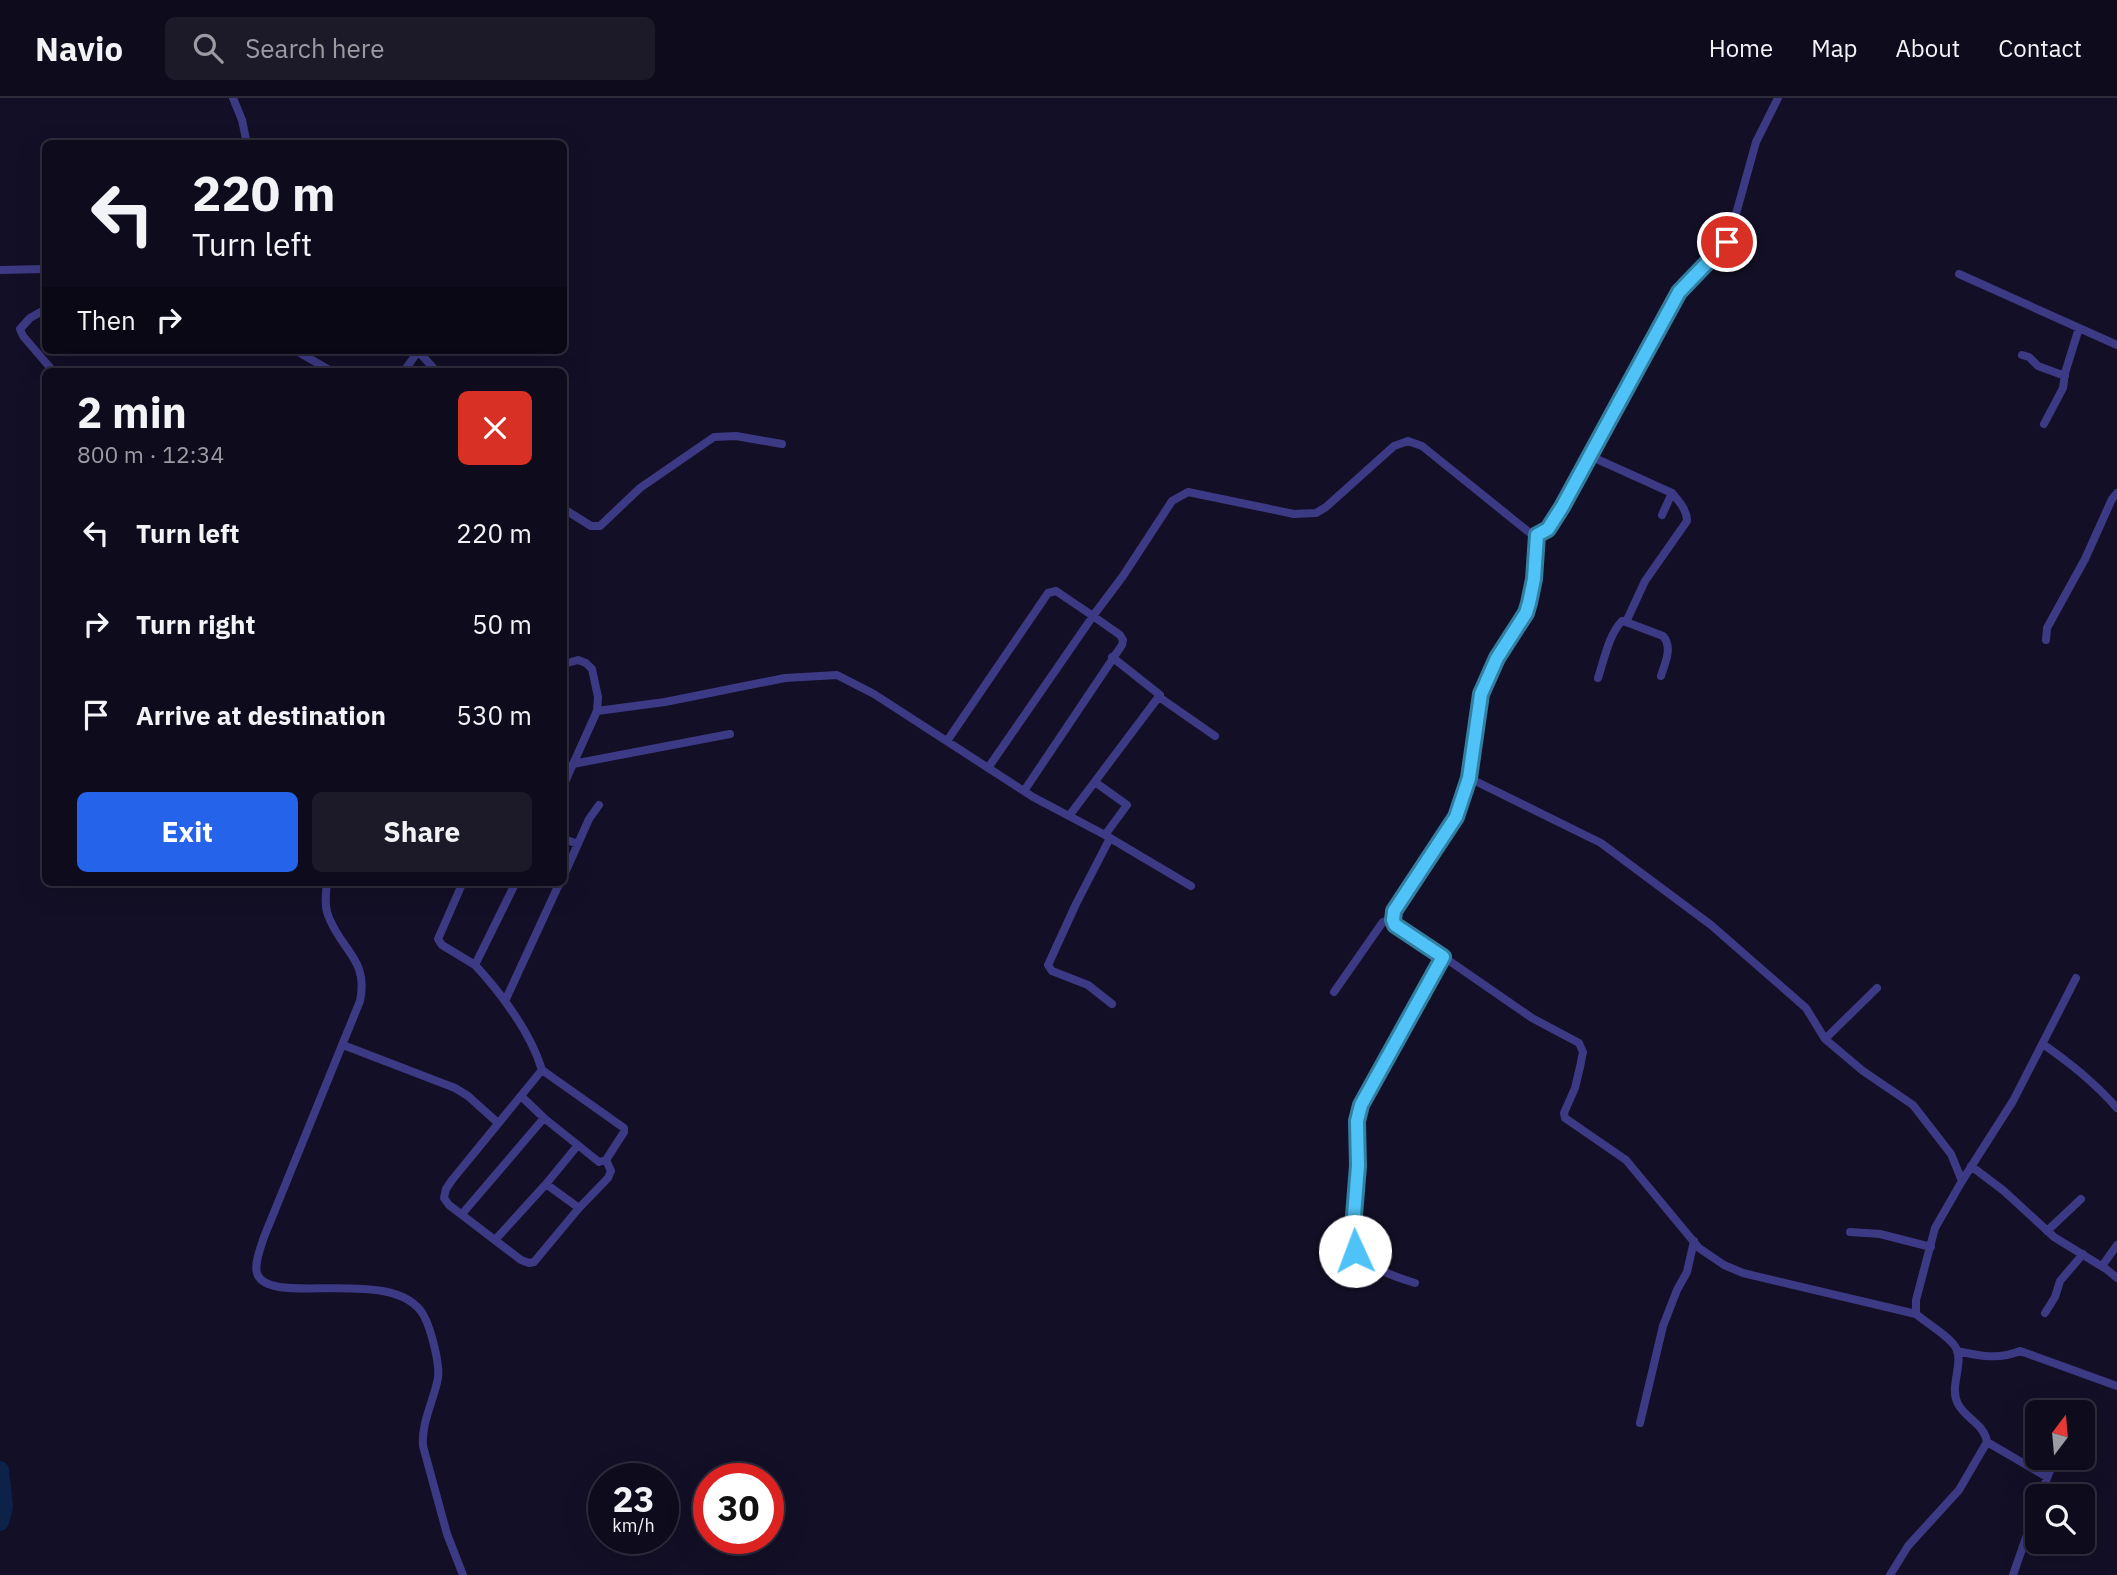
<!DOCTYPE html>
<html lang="en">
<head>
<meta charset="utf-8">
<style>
	:root { --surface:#0e0b1c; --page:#1c1929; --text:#f1f3f6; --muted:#9b9ba3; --line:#2e2b3b; --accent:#2563eb }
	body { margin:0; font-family:"IBM Plex Sans",sans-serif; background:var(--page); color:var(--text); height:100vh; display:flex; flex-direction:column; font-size:26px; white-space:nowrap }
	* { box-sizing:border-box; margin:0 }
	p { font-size:23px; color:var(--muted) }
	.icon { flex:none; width:38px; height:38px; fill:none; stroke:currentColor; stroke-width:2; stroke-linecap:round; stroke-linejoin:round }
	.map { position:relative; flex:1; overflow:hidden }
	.side { position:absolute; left:42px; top:270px; width:525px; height:518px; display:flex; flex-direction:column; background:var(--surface); border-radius:10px; box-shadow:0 7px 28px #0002,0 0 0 2px var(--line) }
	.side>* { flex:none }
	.guide { position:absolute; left:42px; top:42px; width:525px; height:214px; border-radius:10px; box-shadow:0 7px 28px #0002,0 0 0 2px var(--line); background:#0e0b1c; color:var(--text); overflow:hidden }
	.needle { width:46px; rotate:16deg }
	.buttons { position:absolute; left:2025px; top:1302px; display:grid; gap:14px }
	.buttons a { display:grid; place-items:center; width:70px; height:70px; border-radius:10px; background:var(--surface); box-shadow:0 7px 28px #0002,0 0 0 2px var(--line); font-size:35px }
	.speed { position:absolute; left:588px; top:1365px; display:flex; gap:14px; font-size:35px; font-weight:700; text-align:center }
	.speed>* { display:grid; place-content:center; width:91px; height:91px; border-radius:50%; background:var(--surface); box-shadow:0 7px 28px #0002,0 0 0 2px var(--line); line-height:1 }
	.speed small { font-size:18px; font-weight:400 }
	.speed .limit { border:10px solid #d22; background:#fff; color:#111 }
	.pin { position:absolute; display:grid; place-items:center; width:60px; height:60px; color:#fff; margin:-30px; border:4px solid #fff; border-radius:50%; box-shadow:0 2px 7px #0007 }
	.me { position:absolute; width:77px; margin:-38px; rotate:358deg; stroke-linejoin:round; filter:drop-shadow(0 0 5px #0008) }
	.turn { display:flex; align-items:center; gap:24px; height:147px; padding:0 35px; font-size:32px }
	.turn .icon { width:91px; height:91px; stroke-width:2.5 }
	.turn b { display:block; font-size:49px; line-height:60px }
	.then { display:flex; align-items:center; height:66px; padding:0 35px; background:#0003; gap:14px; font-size:26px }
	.round { display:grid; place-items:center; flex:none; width:74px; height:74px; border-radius:10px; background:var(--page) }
	.head { display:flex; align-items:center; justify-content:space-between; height:119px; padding:0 35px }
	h1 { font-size:42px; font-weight:700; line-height:52px }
	.action { display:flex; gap:14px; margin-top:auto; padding:14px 35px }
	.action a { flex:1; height:80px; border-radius:10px; background:var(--accent); color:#fff; font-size:28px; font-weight:700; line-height:80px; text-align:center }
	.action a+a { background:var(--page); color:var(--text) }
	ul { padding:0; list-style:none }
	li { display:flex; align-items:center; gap:21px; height:91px; padding:0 35px }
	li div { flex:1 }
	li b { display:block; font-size:26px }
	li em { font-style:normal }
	header { display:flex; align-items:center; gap:42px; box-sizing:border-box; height:98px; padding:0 35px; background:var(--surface); border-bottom:2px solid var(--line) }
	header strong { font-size:33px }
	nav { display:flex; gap:38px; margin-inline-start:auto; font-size:24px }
	.search { width:490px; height:63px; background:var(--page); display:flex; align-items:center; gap:18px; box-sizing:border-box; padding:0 24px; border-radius:10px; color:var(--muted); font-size:26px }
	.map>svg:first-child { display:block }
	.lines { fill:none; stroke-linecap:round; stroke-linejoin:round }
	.river { stroke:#0c2248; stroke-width:18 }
	.minor { stroke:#3d3a85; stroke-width:8 }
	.route-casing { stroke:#337fa1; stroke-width:18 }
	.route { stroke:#4fc3f7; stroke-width:12 }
</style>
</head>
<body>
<header>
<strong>Navio</strong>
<div class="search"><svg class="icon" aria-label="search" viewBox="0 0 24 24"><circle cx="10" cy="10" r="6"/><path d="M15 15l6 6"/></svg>Search here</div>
<nav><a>Home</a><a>Map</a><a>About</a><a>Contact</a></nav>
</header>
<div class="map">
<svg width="2117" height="1477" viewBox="0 0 2117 1477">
	<rect width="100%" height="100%" fill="#130f26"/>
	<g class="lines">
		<path class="river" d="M0,1372L4,1409L0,1424"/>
		<path class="minor" d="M233,0L242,22L247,46
			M0,172L46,171
			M1959,176L2117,247
			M46,211L30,220L20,231L23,238L53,273
			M295,252L331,273
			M418,253L436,273
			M2022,257L2029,259L2038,268L2065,278
			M404,273L419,252
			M2044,326L2063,290L2065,275L2079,230
			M1590,358L1672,395L1662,417
			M564,411L591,428H600L640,390L714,339L736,338L782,346
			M1537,437L1534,481L1529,505L1526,515L1497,560L1481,596L1469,680L1456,719L1396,808L1393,817V824L1532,920L1579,945L1583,954L1580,969L1575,990L1564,1015L1565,1020L1626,1062L1699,1150L1724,1167L1743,1175L1916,1216
			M2046,542L2047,530L2085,461L2112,401L2117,395
			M564,566L578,562L586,565L592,571L598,599L597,613L564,686
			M1661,578C1665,565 1673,549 1663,538L1626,524L1645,483L1687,423C1687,412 1679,403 1672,395
			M1598,580C1604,562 1609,536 1622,523L1626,524
			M1159,599L1215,638
			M597,613L665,604L785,580L837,577L874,596L1033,699L1105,737L1191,788
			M947,643L1048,495L1056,493L1093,518L1123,478L1172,403L1188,394L1294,416L1316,415L1326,409L1394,348L1408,343L1422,348L1530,435L1537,437L1545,434L1578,380L1679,194L1727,144L1734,123L1756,44L1778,0
			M573,666L730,636
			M988,670L1093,518L1120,537L1123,542L1122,547L1024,693
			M1469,680L1601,745L1711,827L1806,910L1825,941L1863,973L1913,1007L1951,1056L1962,1083
			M1095,684L1127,707L1105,737
			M1069,718L1160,597L1112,559
			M1110,740L1076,806L1048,867L1052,873L1088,887L1112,906
			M564,741L578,746
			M564,777L589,721L599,707
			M327,784C326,795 324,807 328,817C341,853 369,861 360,903L264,1139C261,1149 254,1165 257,1175C267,1211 396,1165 424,1218C431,1231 440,1266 438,1280C434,1302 421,1325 423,1348L447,1436L463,1477
			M463,784L438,841L442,847L475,867
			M516,784L475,867C501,895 531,935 542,972L452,1082L446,1091L444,1100L449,1107L521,1162L529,1165L534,1164L579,1110L608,1080L611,1073L606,1062
			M1334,894L1380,828L1383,824L1393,822
			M505,903L560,784
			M1825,941L1877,890
			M2043,946C2071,966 2094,984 2117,1010
			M343,947L455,990L468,998L498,1025
			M522,999L544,1020L599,1064L606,1062L624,1034V1030L542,972
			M1971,1068L2004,1093L2054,1139L2106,1171L2117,1180
			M546,1086L579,1110
			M462,1116L544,1020
			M2047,1133L2081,1101
			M1850,1134L1880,1136L1931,1149
			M496,1141L546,1086L578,1047
			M2102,1168L2117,1147
			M1415,1185C1392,1178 1365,1168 1352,1148L1358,1068L1357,1023L1361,1007L1443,859
			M2045,1215L2055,1199L2060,1183L2083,1156
			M1957,1253C1979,1258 1999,1262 2020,1253L2117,1288
			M1640,1325L1663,1228L1677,1192L1687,1174L1694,1143
			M1987,1344L2047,1379
			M2040,1398L2055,1360
			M1890,1477L1908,1448L1959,1392L1987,1344C1985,1327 1965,1320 1958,1306C1949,1289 1963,1268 1957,1252C1953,1240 1926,1225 1916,1216V1202L1935,1130L1962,1083L2013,1003L2076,880
			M2013,1477L2037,1408"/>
	</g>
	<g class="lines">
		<defs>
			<path id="route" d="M1355,1153L1352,1142L1358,1068L1357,1023L1361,1007L1443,859L1395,827L1393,822L1394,813L1456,719L1469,680L1481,596L1497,560L1526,515L1529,505L1534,481L1537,437L1548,431L1562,409L1679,194L1727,144"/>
		</defs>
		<use href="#route" class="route-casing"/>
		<use href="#route" class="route"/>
	</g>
</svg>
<div class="buttons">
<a><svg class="needle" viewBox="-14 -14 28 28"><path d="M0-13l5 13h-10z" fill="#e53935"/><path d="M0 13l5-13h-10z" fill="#9b9ba3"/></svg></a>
<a><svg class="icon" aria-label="search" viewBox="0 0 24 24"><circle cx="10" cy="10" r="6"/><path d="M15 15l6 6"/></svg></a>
</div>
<div class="speed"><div>23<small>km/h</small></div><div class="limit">30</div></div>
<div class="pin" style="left:1727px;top:144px;background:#d93025"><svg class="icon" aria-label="arrive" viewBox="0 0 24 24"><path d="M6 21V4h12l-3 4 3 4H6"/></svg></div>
<svg class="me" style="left:1355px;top:1153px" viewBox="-20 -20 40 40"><circle r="19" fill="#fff"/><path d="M0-13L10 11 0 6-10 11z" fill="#4fc3f7"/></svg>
<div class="guide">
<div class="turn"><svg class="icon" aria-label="left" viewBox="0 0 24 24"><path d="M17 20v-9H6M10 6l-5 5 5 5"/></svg><div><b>220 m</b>Turn left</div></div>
<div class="then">Then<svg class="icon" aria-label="right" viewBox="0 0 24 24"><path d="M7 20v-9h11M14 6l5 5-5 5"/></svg></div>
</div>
<section class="side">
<div class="head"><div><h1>2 min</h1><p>800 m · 12:34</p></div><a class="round" style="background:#d93025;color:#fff"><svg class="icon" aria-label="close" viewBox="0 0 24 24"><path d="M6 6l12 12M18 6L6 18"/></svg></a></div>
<ul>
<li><svg class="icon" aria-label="left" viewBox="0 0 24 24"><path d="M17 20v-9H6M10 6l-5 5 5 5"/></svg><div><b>Turn left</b></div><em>220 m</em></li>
<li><svg class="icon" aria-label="right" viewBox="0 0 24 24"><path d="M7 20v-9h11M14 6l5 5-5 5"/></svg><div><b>Turn right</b></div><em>50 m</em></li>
<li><svg class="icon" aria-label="arrive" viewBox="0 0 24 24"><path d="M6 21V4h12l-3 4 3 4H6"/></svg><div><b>Arrive at destination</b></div><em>530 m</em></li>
</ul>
<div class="action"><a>Exit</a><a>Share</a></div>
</section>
</div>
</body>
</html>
